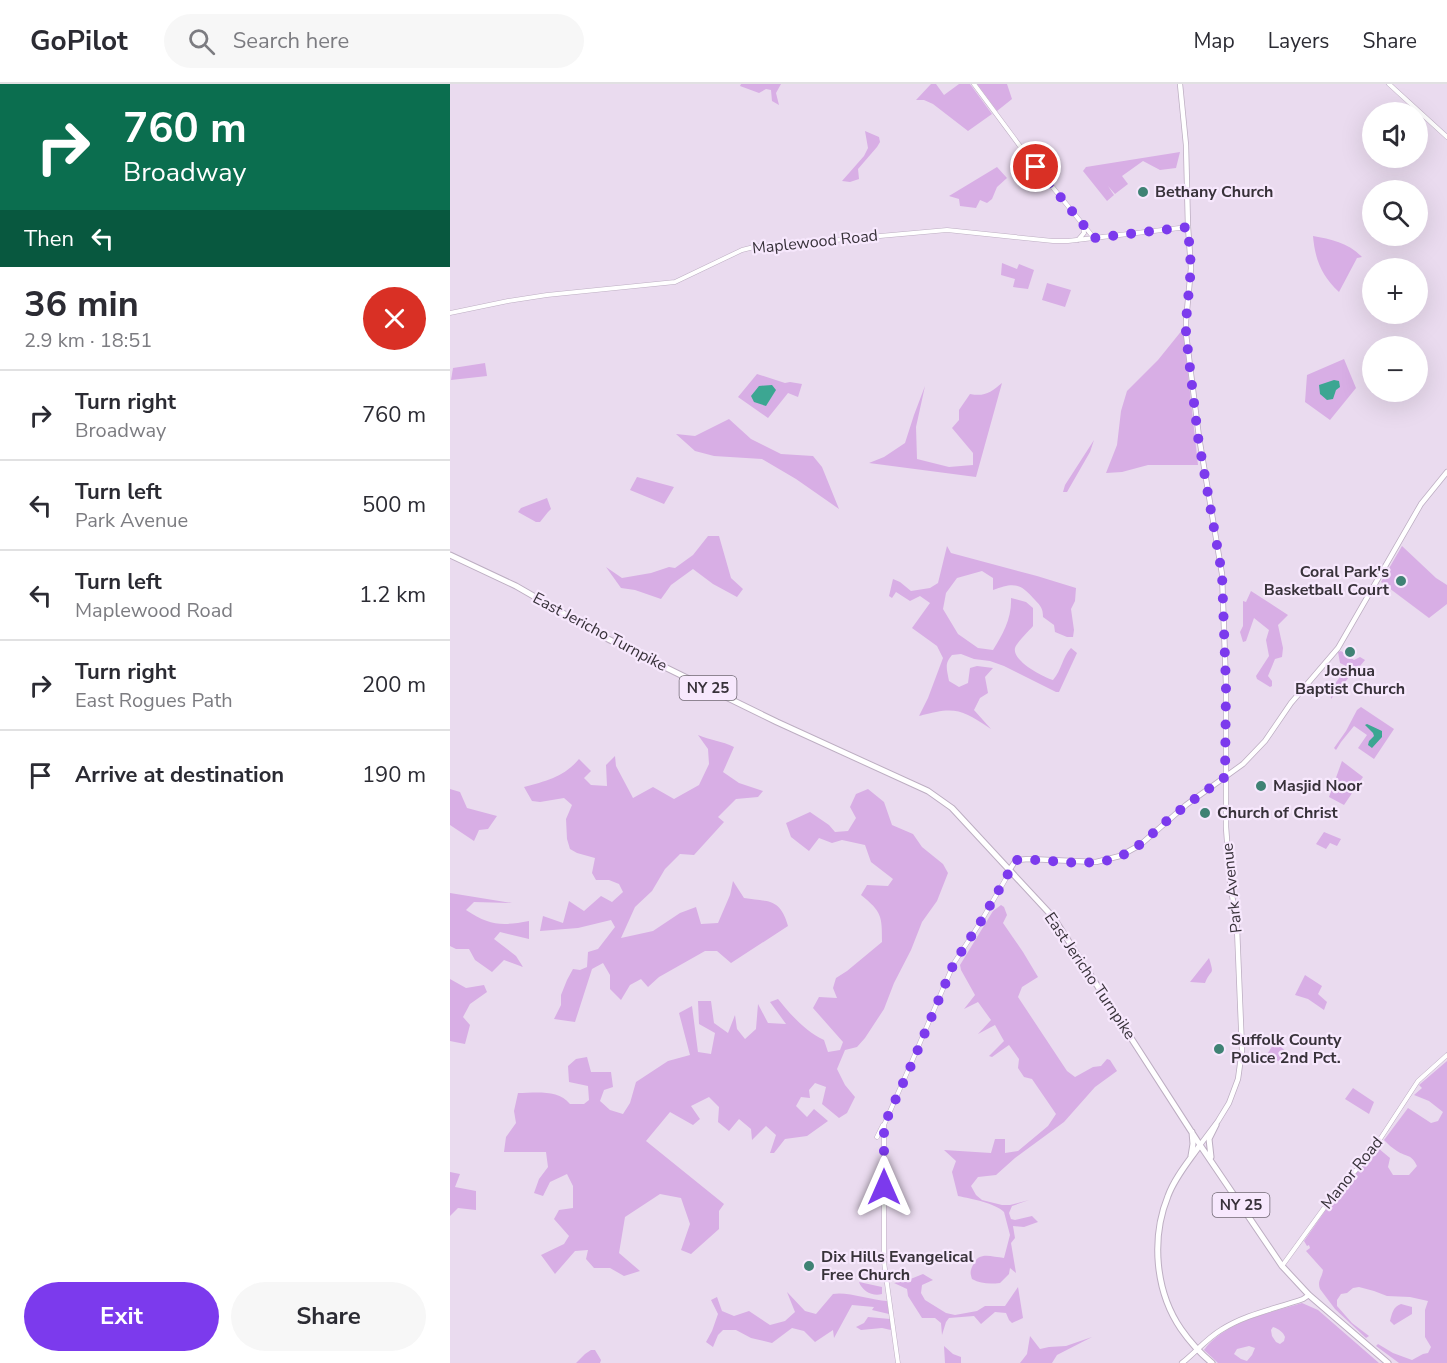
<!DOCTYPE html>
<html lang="en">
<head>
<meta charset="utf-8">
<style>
	:root { --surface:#fff; --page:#f7f7f7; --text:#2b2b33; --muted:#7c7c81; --line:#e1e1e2; --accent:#7c3aed }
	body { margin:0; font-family:"Nunito Sans",sans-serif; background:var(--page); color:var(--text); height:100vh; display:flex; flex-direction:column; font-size:22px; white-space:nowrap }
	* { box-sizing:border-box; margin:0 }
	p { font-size:20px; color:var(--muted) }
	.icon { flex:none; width:33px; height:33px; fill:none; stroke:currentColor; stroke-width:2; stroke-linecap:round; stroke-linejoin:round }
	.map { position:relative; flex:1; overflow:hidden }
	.sheet { display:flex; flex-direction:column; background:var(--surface); width:450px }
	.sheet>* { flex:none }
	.guide { background:#0b6e4f; color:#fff; overflow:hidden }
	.buttons { position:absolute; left:912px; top:18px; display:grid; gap:12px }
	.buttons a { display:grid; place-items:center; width:66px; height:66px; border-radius:50%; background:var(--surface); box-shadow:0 6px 24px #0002; font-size:30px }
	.pin { position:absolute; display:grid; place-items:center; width:51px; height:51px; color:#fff; margin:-26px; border:3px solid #fff; border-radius:50%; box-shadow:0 2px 6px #0007 }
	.me { position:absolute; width:66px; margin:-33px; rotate:0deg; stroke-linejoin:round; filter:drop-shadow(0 0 4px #0008) }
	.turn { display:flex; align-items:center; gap:21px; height:126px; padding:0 24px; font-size:27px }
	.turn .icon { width:78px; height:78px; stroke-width:2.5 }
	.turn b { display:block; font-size:42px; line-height:51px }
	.then { display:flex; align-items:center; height:57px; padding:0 24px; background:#0003; gap:12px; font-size:22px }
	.round { display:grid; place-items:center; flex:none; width:63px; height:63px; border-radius:32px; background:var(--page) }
	.headline { display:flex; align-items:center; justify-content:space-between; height:102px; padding:0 24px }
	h1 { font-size:36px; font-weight:700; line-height:45px }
	.primary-button { display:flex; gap:12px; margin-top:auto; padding:12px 24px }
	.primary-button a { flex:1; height:69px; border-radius:36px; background:var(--accent); color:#fff; font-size:24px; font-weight:700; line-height:69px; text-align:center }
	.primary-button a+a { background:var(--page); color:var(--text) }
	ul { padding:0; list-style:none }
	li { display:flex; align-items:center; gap:18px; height:90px; padding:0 24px; border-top:2px solid var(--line) }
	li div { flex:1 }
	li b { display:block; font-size:22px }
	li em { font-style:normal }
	header { display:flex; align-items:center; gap:36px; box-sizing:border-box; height:84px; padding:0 30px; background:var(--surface); border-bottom:2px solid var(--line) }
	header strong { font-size:28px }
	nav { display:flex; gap:33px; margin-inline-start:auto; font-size:21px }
	.search { width:420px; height:54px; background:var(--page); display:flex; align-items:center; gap:15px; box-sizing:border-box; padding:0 21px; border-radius:33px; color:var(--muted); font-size:22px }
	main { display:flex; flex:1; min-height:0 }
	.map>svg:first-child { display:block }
	.green { fill:#d8aee5; fill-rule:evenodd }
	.water { fill:#3ca692 }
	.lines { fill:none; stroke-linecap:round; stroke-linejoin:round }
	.tertiary-casing { stroke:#bdaec2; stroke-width:5 }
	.secondary-casing { stroke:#bdaec2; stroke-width:6 }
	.primary-casing { stroke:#bdaec2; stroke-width:7 }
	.tertiary { stroke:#fff; stroke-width:4 }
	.secondary { stroke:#fff; stroke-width:4.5 }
	.primary { stroke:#fff; stroke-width:5 }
	.route { stroke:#7c3aed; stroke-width:10; stroke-dasharray:0 18 }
	.poi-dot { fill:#3f8274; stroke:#f7e8fd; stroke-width:2 }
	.labels { text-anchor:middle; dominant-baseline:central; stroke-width:4.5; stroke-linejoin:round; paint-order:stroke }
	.shield { fill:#f7e8fd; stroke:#716974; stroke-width:1.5 }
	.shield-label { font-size:15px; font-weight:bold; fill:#38323a }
	.poi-label { font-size:16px; font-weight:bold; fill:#38323a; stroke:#f7e8fd; text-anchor:start }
	.street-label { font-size:16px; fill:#38323a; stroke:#f7e8fd }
</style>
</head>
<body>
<header>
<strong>GoPilot</strong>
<div class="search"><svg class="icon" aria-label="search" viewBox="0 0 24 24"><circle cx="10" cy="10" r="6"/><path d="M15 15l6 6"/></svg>Search here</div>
<nav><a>Map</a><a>Layers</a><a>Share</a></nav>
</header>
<main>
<section class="sheet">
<div class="guide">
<div class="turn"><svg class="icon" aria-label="right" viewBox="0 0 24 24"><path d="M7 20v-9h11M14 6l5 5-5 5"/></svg><div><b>760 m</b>Broadway</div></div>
<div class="then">Then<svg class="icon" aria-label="left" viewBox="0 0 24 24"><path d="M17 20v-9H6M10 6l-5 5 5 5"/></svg></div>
</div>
<div class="headline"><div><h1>36 min</h1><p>2.9 km · 18:51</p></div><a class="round" style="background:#d93025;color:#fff"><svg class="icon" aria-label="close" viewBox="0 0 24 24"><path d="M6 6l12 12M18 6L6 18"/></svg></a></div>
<ul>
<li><svg class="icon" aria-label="right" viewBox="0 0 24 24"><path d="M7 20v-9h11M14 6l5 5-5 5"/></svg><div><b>Turn right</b><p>Broadway</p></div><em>760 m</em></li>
<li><svg class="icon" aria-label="left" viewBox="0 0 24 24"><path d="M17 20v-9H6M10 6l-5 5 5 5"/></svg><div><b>Turn left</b><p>Park Avenue</p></div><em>500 m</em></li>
<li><svg class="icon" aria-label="left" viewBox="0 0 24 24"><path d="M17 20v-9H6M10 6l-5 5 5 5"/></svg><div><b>Turn left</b><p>Maplewood Road</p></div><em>1.2 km</em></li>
<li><svg class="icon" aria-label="right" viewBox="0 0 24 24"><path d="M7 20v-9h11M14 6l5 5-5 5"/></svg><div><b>Turn right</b><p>East Rogues Path</p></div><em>200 m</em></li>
<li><svg class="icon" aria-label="arrive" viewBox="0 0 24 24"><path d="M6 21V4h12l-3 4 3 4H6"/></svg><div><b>Arrive at destination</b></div><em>190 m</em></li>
</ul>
<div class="primary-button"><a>Exit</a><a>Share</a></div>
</section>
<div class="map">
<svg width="997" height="1279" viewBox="0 0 997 1279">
	<rect width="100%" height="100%" fill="#eadbef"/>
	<path class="green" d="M291,0H331L326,9L329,21L322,17L321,6L316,5L309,9L290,2Z
		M481,0H486L494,11L509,0H520L542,30L518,47L483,20L474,16H466Z
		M527,0H557L562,15L547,27Z
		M415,47L429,53L430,58L427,63L408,85L409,95L400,98L392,97L414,72L418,64Z
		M730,68L726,84L710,86L693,77L672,92L678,100L665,110L658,102L664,111L657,117L633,87L636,83Z
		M547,83L557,94L547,103L542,115L537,119L530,116L526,124L510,122L509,115L499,112Z
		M863,152C881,155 899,159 912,173L907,174L889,208C872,192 865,176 863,152Z
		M552,179L567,185L569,180L584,186L578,205L563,203L565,195L551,191Z
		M597,199L621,206L615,223L592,216Z
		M733,245L748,381H698L672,388L656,389L667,361L671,327L677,307L708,276Z
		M894,275L906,304L880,336L855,318L857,291Z
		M35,279L37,292L1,296L3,284Z
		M307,290L335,299L340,298L352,300L348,313L338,309L318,334L288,313Z
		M552,299L526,393L419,379L434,373L455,359L464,331L475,302L466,343L467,375L499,383L523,381V369L502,344L509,336V326L520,310C535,313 541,308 552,299Z
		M279,335L301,355L331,370L363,372L372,383L389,425L346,395L312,375L264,372L245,367L226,350L245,352Z
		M644,356L640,368L617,408H613L615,401Z
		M187,393L224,403L214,420L180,406Z
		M97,414L101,425L98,428L90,438H86L68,428L71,424Z
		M258,452H269L281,494L293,505L287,513L263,500L243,485L221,501L211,515L185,506L171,504L156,483L172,494L201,489L219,483L225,484L243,471Z
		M497,462L501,469L587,492L626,504L625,517L621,525L624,546L623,553H617L605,548L604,541L593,533C593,525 591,522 585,516C570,499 564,498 543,506V494L532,487L507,494L496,509L493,525L508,550L528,564L543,566C553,550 562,534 561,514L576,518L583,524V542C579,547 567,558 565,564C562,577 593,593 603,596C612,586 612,573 621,564L627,569L609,608H606L554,582L540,577L524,575L511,570L502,571C494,580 497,585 499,597L509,603L518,599L520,584L527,582L543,584L535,593L538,609L530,614L524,626L541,645C511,625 505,622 469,632L478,614L493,574L487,562L462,544L480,519L470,512L460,517L446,508L442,514L439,512L443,495L450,498L461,507L480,504L488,499Z
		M952,462L986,494L997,501V520L979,534L931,498Z
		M801,507L838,531L828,541L833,564L832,573L825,575L818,592L822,597V602L820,603L807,595L806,592L819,572L816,556L819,546L804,534L796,557L793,558L790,548L793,542V517L796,518Z
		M891,567L904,576L910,573L915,576L906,587L890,579L888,568Z
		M893,589L900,592L881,615V605Z
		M911,623L944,645L924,675L908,664L917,651L904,642L891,658L886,666L884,664L896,647L907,626Z
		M248,651C260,656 272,657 284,663L273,688L289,699L313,707L308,713L286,715L268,733L274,738L244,771L230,770L215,785L202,807L185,823L171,854L203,847L230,829L246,823L251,840L268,839L280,811L283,797L294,814C319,818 330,814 338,842L281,879L267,867H255L209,893L198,903L191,895L180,901L171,916L160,905V891L153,879L142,885L125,938L104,935L111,921V911L117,896L123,885L130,886L137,883L138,868L148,865L165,843L161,836L128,844L90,847L93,832L113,839L119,817L134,827L151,812L162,818L173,808L169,800L159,796H146L142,789L145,774L127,769L120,765L117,755L116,735L122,721L114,714L90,718L82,717L74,703C96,697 114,693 129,675L141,687L134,694L141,701L157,702L156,681L165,672L166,682L183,714L203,703L224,715L249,701L259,680L258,665Z
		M892,677L913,693L894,721L879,713Z
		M0,705L10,708L17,724L47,732L38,745L29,746L24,757L0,741Z
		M418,705L434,718L442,741L463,750L472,763L493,780L498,789L487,817L472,838L461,866L444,899L434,925L415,954L407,963L395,966L387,985L395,1001L405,1013L397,1029L389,1034L372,1020L376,1003L365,999L359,1006L360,1014L351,1013L346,1022L357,1033L364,1025L378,1037L357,1052L335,1055L324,1069H320L326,1051L316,1042L302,1056L301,1045L289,1035L279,1047L268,1038L269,1023L259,1013L241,1022L250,1035L243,1041L220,1028L196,1057L274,1120L269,1127V1145L241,1170L231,1166L240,1140L231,1114L210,1110L175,1133L169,1169L190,1187L174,1192L160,1184H144L136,1175L138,1166L125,1167L105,1190L91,1171L114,1160L119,1152L104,1135L109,1126L123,1124V1102L117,1090L100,1098L93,1112L84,1109L89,1095L98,1083L96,1068H54L56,1053L66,1039L64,1027L68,1009C85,1009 108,1005 120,1020H134L139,1016L138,1002L119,998L118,982L126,975L137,973L141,988H161L163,1003L154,1006L150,1017L160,1026L173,1030L180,1019L186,998L218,977L240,971L229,929L242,922L248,968L261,970L265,949L249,940L248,917H261L264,939L278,949L285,931L287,945L295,955L306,945L308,920L318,939L336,940L320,918L328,915C341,931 355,947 374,956L378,968L390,966L393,958L363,924L369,913L387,914L383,904L386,894L397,887L432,858C432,832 432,828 411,811L417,801L438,802L443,795L421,778L415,761L392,756L382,759L369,754L359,767L341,753L336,739L360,728L379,741L385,748L398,747L406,734L400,723L406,710Z
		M874,748L891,755L887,762L880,759L876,765L866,760Z
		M0,809L62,819L24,818L16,826C40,842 52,842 79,837V855L50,848L44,855L66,872L73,883L54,876L42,888L25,876L19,865H6L0,862Z
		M551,821L554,823L557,831L553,839L573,868L588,893L572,903L568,913L617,987L625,993L643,983L651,982L657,975L660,976L667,987L645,1003L614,1038L565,1074L546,1091L528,1093L521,1102L526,1111L532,1116L552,1121H560L579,1116L562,1122L559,1129L561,1135L565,1136L582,1132L588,1138L574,1143L563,1142L565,1154L561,1159L566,1189L560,1184L559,1190L550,1199C540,1200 531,1200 522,1195C520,1189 520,1187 523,1181C529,1167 541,1173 554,1174L560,1151L554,1128C545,1119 522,1115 508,1112L502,1088L506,1077L494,1066L541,1069L545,1055H555V1069L568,1067L598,1042L606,1030L582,995L574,993L568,984L569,975L559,961L542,973L539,972L554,957L545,941L528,950L541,936L528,918L514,925L525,911L511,886L510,881L543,827Z
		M759,874C765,893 761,884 755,899L740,898Z
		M855,891L872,902L868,910L877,918L874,926L858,915L845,911Z
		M0,895L16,904L34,901L37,908L20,920L13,933L20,941L15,960L0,957Z
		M824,959C835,964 835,970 849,970L844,978L837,981L822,974L818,969Z
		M997,977V1279H949L926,1262L928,1260L943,1269L962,1276L973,1270L978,1269L981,1263L975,1253V1226L978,1217L960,1213L937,1212L924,1207L909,1203L903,1204L897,1209L891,1210L887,1216V1222L902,1239L919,1252L916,1254L885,1225L870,1205C867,1197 872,1194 873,1186L856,1167L860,1164L859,1161L857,1162L854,1157L882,1117L928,1064L940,1074L938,1083L943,1091H959L967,1082C962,1070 956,1073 947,1067C942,1064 938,1060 934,1056L958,1024L981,1039L988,1037L993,1028L979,1017L964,1011L972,1004L969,1001Z
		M903,1004L924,1018L919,1030L895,1015Z
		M0,1088L10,1090L5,1103L26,1107V1126L8,1124L0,1132Z
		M473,1190L483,1196L472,1201L471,1209L475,1216L496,1229L505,1231L527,1227L535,1222H555L568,1203L573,1234L562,1239L559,1236L556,1229L545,1228L531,1240L524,1232L499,1234L496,1238L492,1251L491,1239L485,1234H472L458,1212L457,1205L444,1199L458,1196Z
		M409,1198L432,1203V1210C423,1213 412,1207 409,1198Z
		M337,1208L355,1227L366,1230L383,1210C396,1207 421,1216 437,1217L439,1230L422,1226L424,1223L402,1221L384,1254L383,1246L365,1258L354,1247L342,1244L322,1259L301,1254L286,1246H273L268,1251L263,1263L256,1258L262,1247L268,1230L261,1216L267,1213L272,1227L284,1232L299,1227L320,1241L335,1237L345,1228Z
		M852,1219L868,1226L929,1279H768L754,1266C775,1237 820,1229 852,1219ZM823,1243C829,1245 833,1248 835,1253L834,1257L830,1260L826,1258L822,1252L821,1246ZM799,1262L805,1264L802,1271L797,1277L791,1275L784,1270L787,1265Z
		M951,1220L962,1223V1230L944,1241L940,1237C942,1229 943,1223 951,1220Z
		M418,1233L440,1235L441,1246L432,1244L411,1246L406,1243L414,1239Z
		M580,1252L590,1265L599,1263L616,1262L642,1253L607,1271L602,1279H570L577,1270Z
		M494,1262L503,1270L511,1273V1279H495Z
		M141,1266H145L151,1276L150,1279H126L135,1270Z"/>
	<path class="water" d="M884,296L889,297L890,303L886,306L883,315L877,316L870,310L869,301Z
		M322,301L326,306L316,322L304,318L301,312L309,302Z
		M917,640L932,647V653L922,664L918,661L919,657L924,652L923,649L915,641Z"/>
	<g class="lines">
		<defs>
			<path id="tertiary" d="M524,0L578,73L644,154
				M939,0L997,53
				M628,156L634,149L633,142
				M0,229L58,217L97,211L225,198L292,166L312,161L363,158L497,146L603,157H618L738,143
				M427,1053L433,1041
				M832,1182L885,1109L919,1072L968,997L997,971
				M448,1279L434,1178V1041L463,975L504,879L530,839L558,791L559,786"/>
			<path id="secondary" d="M730,0L736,61L738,143L741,184L736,237V250L749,353L772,490L776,601V743L780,797L787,844L792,966L788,995L779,1019L768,1037L750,1061
				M560,785L566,776L579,775L646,778L670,772L690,761L736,721L793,680L815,657L841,619L888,564L971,420L997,388
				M732,1279C745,1269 756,1255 771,1246C796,1230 825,1225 853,1215L859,1211"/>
			<path id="primary" d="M0,471L66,502L158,555L188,570L327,638L478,707L502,724L603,833L750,1061L832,1182L859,1211L938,1279
				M750,1061C739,1077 725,1093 718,1112C701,1154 705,1207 731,1245C740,1258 750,1269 762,1279
				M741,1072L743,1060L742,1048
				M761,1073L759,1055L766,1041"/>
		</defs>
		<use href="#tertiary" class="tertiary-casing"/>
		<use href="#secondary" class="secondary-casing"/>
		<use href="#primary" class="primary-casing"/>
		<use href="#tertiary" class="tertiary"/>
		<use href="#secondary" class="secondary"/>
		<use href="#primary" class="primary"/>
	</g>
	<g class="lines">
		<path class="route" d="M434,1103V1041L464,975L504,879L530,839L566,776C596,774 629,783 659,776C684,770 700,751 719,735C737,720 756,707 775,693L776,602L772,490L748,353L736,250V237L741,184L738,143L644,154L586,83"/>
	</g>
	<g class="poi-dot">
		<circle cx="693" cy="108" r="6"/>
		<circle cx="951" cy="497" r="6"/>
		<circle cx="900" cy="568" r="6"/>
		<circle cx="811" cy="702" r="6"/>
		<circle cx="755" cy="729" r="6"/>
		<circle cx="769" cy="965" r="6"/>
		<circle cx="359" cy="1182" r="6"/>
	</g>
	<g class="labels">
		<g class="shield">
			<rect x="229.5" y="592" width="57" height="24" rx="4.5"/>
			<rect x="762.5" y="1109" width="57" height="24" rx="4.5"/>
		</g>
		<g class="shield-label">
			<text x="258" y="604">NY 25</text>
			<text x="791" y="1121">NY 25</text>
		</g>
		<g class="poi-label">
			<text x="705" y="108">Bethany Church</text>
			<text x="939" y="488" text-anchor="end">Coral Park's<tspan x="939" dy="18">Basketball Court</tspan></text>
			<text x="900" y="587" text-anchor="middle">Joshua<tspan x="900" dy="18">Baptist Church</tspan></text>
			<text x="823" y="702">Masjid Noor</text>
			<text x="767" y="729">Church of Christ</text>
			<text x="781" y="956">Suffolk County<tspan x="781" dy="18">Police 2nd Pct.</tspan></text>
			<text x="371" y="1173">Dix Hills Evangelical<tspan x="371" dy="18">Free Church</tspan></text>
		</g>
		<g class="street-label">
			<text transform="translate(365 158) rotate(-6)">Maplewood Road</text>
			<text transform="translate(150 548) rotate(28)">East Jericho Turnpike</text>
			<text transform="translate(782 804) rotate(-96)">Park Avenue</text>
			<text transform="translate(640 892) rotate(56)">East Jericho Turnpike</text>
			<text transform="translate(902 1089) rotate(-51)">Manor Road</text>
		</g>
	</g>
</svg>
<div class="buttons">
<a><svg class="icon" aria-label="sound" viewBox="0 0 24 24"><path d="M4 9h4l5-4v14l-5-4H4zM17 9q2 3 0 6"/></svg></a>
<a><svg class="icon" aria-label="search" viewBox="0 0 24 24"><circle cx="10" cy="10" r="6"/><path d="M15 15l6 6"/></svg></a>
<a>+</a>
<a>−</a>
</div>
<div class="pin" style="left:586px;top:83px;background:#d93025"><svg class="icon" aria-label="arrive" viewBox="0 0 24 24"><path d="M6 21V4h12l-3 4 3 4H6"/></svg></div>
<svg class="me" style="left:434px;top:1103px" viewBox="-20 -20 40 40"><path d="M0-17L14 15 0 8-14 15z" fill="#7c3aed" stroke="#fff" stroke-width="4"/></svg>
</div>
</main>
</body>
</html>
